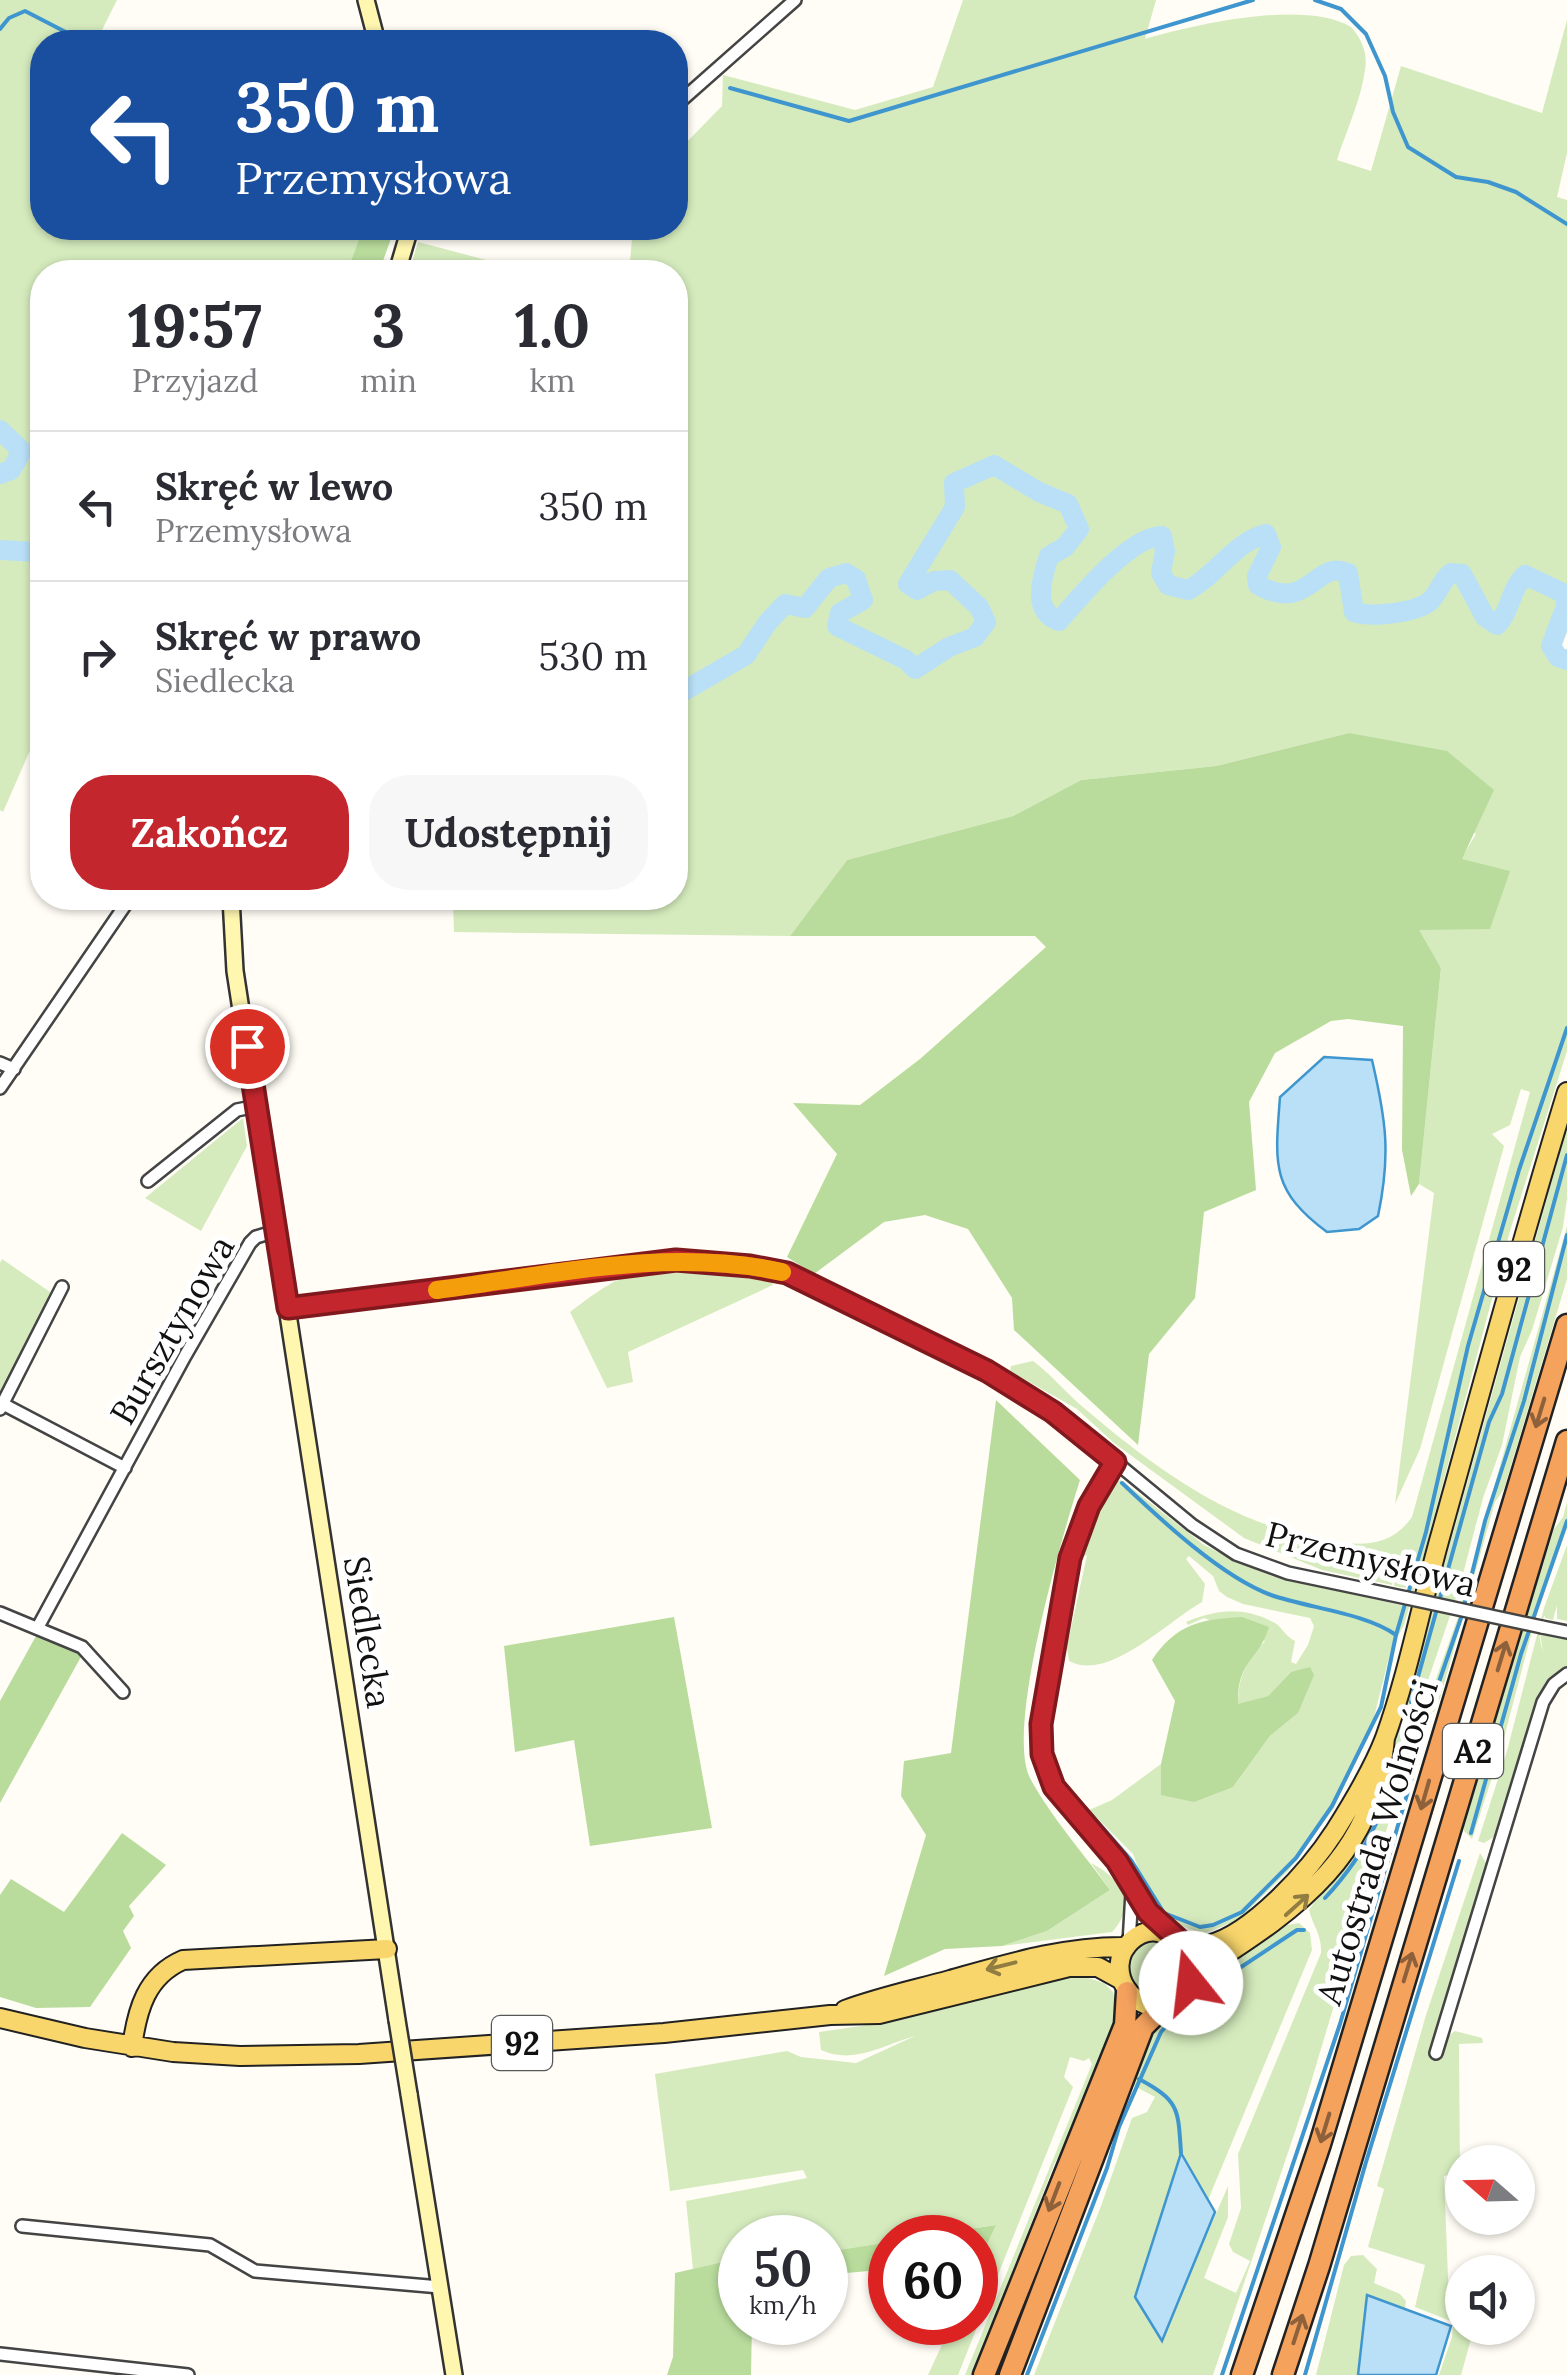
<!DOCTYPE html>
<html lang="pl">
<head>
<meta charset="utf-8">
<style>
	:root { --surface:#fff; --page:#f7f7f7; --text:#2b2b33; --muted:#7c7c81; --line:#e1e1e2; --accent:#c4262e }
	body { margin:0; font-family:Lora,serif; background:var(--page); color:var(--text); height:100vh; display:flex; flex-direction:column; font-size:38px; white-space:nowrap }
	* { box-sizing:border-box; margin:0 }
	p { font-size:32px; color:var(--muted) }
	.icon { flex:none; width:55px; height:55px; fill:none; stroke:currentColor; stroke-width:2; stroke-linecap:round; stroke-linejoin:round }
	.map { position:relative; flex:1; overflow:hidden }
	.drawer { position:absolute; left:30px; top:260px; width:658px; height:650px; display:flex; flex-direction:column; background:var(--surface); border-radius:40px; box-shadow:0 2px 8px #0004 }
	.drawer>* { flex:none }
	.hud { position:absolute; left:30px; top:30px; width:658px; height:210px; border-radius:40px; box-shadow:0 2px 8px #0004; background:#1a4fa0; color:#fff; overflow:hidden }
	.needle { width:65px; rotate:290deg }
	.tools { position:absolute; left:1445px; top:2145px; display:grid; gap:20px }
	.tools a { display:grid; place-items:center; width:90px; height:90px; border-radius:50%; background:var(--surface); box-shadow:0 2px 8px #0004; font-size:50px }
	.speed { position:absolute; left:718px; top:2215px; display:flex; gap:20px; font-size:50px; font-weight:700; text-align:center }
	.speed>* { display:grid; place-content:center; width:130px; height:130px; border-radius:50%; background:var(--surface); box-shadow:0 2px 8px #0004; line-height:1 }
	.speed small { font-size:25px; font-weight:400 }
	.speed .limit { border:15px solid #d22; background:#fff; color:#111 }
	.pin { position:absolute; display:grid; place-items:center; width:85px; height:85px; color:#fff; margin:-42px; border:5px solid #fff; border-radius:50%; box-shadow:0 2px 10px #0007 }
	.me { position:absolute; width:110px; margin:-55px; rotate:344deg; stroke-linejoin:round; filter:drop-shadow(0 0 8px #0008) }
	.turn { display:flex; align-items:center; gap:35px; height:210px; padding:0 40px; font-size:45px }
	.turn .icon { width:130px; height:130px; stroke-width:2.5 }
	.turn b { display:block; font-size:70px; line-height:85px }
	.eta { display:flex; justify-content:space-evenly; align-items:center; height:170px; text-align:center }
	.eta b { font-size:60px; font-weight:700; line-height:70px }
	.action { display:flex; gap:20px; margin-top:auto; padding:20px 40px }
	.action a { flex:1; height:115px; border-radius:40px; background:var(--accent); color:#fff; font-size:40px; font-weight:700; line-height:115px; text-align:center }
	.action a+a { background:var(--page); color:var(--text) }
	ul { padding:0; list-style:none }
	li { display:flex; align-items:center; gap:30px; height:150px; padding:0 40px; border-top:2px solid var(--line) }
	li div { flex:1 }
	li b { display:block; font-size:38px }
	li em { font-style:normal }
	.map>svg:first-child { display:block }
	.green { fill:#d5ebbd }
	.forest { fill:#b9dc9c }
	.water { fill:#b9e0f7; stroke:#3f96cf; stroke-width:2.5 }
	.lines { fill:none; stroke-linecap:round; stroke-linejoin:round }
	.stream { stroke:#3f96cf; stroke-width:4 }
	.river { stroke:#b9e0f7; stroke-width:20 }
	.minor-casing { stroke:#444; stroke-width:16 }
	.secondary-casing { stroke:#333; stroke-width:20 }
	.primary-casing { stroke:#222; stroke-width:22 }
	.motorway-casing { stroke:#222; stroke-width:25 }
	.minor { stroke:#fff; stroke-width:11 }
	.secondary { stroke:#fff6b0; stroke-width:15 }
	.primary { stroke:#f9d66b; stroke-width:18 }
	.motorway { stroke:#f5a25d; stroke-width:20 }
	.minor-bridge-casing { stroke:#444; stroke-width:16; stroke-linecap:butt }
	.secondary-bridge-casing { stroke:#333; stroke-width:20; stroke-linecap:butt }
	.minor-bridge { stroke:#fff; stroke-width:11 }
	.secondary-bridge { stroke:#fff6b0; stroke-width:15 }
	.oneway { stroke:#8e613b }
	.oneway2 { stroke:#917d42 }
	.route-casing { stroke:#7f191e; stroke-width:25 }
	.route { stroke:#c4262e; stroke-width:18 }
	.slow { stroke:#f59e0b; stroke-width:18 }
	.labels { text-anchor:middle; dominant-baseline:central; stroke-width:10; stroke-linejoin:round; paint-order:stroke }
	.shield { fill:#fff; stroke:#585858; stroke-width:2.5 }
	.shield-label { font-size:32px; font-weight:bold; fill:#111 }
	.street-label { font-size:35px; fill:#111; stroke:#fff }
</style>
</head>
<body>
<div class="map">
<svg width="1567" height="2375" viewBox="0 0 1567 2375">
	<rect width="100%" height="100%" fill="#fffdf5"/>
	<path class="green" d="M0,0H117L96,42H42V228H363L347,272H42V723L3,812L0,810Z
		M963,0H1156L1145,39C1200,23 1306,0 1351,27C1362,39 1368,54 1365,70C1361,100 1346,131 1337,160L1371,171L1401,66L1542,113L1567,20V153L1557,197L1567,200V594C1556,577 1529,561 1512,581C1504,591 1503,608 1496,619L1460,567C1465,589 1472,618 1495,628L1506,624L1526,582C1540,581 1554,592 1562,603C1553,622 1531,664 1567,667V1051L1510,1231L1418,1577L1404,1625L1391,1649L1371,1729L1334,1808L1288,1871L1238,1920L1203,1934L1165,1919L1147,1892L1133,1854L1089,1810L1112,1800L1161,1764V1795L1233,1787L1270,1736L1298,1713L1291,1672L1268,1696L1238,1705C1238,1677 1246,1661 1265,1641L1204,1618L1188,1625L1186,1622C1215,1610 1241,1606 1271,1621C1282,1625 1284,1636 1295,1641L1291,1662L1296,1664L1308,1645L1314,1626L1310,1618L1243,1604L1227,1597L1219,1591L1213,1576L1189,1556L1186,1559L1205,1584L1202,1602C1165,1623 1109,1682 1069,1661L1067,1647L1087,1555L1082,1557C1089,1532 1094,1489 1121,1480L1204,1545L1234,1560L1271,1576L1404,1606L1410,1587L1405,1569L1402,1570L1406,1588L1394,1586L1396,1566L1392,1585L1322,1570L1244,1538L1114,1443L1077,1409L1010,1371L1011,1366L1033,1361C1052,1375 1066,1393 1084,1408C1157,1470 1233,1526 1330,1541C1362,1546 1391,1547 1412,1517L1530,1092L1521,1089L1510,1125L1492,1134L1504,1146L1420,1449L1395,1504L1434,1193L1419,1184L1441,968L1418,930L1476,834L1349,733L1216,766L1081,780L1013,816L847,860L790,936L454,932L453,898H675V272H629L633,228H675V154L722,106L723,75L855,110L933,87Z
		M418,242L532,272H409Z
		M243,1118L247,1146L201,1231L145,1198Z
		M1567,1127V1198L1563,1227L1532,1330L1520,1357L1502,1445L1483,1498L1459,1589L1417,1713L1407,1703L1408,1693Z
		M1567,1226V1279L1504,1489L1495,1502L1439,1702L1434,1712L1423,1715L1457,1620Z
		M2,1259L53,1294L0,1393V1263Z
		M667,1266C703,1267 736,1269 771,1278L773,1285L628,1352L633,1382L607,1388L570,1312C609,1283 618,1275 667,1266Z
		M1567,1502V1529L1541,1597L1500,1753L1472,1839L1464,1831L1463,1823L1554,1529L1563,1517Z
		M1567,1545V1621L1557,1619V1605L1553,1620L1545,1618V1615C1537,1628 1539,1638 1543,1652L1540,1633L1567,1639V1667L1548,1681L1543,1690L1497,1835L1484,1843L1478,1841L1507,1751L1544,1608Z
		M1413,1722L1402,1778L1306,2099L1213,2375H1034L1101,2206L1132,2118L1147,2112L1155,2097L1129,2083L1153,2027L1190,2004L1213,1973L1287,1925L1299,1923L1310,1933L1312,1950L1208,2200L1181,2154L1162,2340L1228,2186V2217L1204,2278L1236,2293L1250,2261L1233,2252L1229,2244L1241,2208L1238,2154L1321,1953C1322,1935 1313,1926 1309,1910L1370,1821L1384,1791L1399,1728Z
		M1480,1853L1489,1868L1439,2056L1447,2037L1455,2031L1482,2038L1483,2043L1459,2044L1460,2173L1444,2176L1449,2303L1462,2307V2328H1474L1461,2375H1439L1452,2337L1453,2322L1415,2307L1425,2265L1368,2247L1384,2189L1377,2186L1426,2015Z
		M1091,1863C1120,1878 1139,1903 1112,1932L1002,1946L1047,1931L1110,1890Z
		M1129 1967a27 27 0 1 1 54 0a27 27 0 1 1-54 0Z
		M1079,1975L1104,1983L1113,1992L1119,2013L1080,2115L1054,2165L972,2375H965L1092,2064L1089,2058L1084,2061L1070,2057L1064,2077L1073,2087L958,2375H928L952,2323L975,2322V2271L995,2225L917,2237L890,2238V2242L825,2252V2238H740V2258L693,2269L686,2201L807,2178L803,2170L670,2191L655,2074L787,2051L801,2057L856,2063L915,2036C883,2045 854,2065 821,2050L819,2032L896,2021L1028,1985Z
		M1363,2255L1377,2269L1374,2283L1400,2294L1406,2301L1405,2309L1368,2296L1358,2375H1316L1344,2265L1351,2256Z"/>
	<path class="forest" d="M363,228H393V233L379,272H347Z
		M1349,733L1447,751L1494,790L1462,859L1510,871L1490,929L1419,930L1441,968L1419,1184L1411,1196L1402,1150L1403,1026L1348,1019L1331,1021L1275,1053L1249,1102L1256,1190L1204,1212L1195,1298L1149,1354L1138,1445L1014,1330L1012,1298L968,1229L925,1215L884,1222L814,1274L787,1257L837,1154L793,1103L860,1105L920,1059L1046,947L1035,936H790L847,860L1013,816L1081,780L1216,766Z
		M996,1400L1080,1480C1062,1537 1005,1729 1030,1778C1050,1816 1085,1855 1110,1890L1047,1931L1002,1946L945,1949L884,1976L926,1835L901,1796L904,1761L951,1753Z
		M674,1617L712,1828L590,1846L574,1740L515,1752L504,1646Z
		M1242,1617L1269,1627C1259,1661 1237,1659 1238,1704L1268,1696L1291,1672L1310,1667L1314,1675L1298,1713L1270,1736L1233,1787L1194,1802L1161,1795V1764L1175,1701L1152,1660C1176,1624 1201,1619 1242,1617Z
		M36,1636L82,1655L0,1803V1701Z
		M122,1833L166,1865L129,1906L134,1916L123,1931L131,1948L90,2007L36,2008L0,1997V1895L11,1879L64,1912Z
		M996,2225L980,2259L975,2260V2238L917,2237Z
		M890,2242V2269L825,2275V2252Z
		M740,2258V2322L752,2323L751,2375H667L673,2357L675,2273Z"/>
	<path class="water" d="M1324,1057L1372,1060C1386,1120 1391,1154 1378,1216L1359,1229L1327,1232C1270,1190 1275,1163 1280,1097Z
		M1181,2153L1215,2212L1162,2341L1135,2297Z
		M1367,2295L1451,2326L1436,2375H1358Z"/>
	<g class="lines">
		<path class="stream" d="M1315,0L1341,9L1366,34L1385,76L1393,112L1408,147L1456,177L1488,182L1516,192L1567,224
			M0,29L9,18L25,11L85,42
			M730,88L849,121L1253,0
			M1122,1483C1161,1520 1222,1577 1271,1595C1308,1608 1365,1613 1396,1635
			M1464,1606L1485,1521L1524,1401L1567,1235
			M1411,1702L1489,1422L1502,1394L1567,1155
			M1430,1708L1462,1615
			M1073,1794L1131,1860L1164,1913L1200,1927L1213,1925L1242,1912L1296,1858L1332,1806L1381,1707L1396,1635L1426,1532L1468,1346L1519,1170L1567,1028
			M1471,1833L1521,1654L1567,1521
			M1325,1898C1377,1842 1387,1799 1408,1728
			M1139,2079C1180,2101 1178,2109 1181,2153
			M1027,2375L1107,2168L1119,2127L1161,2032L1167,2025L1196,2009L1220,1981L1297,1930H1304
			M1222,2375L1340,2024L1415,1767L1423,1730
			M1305,2375L1366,2162L1459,1861"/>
		<path class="river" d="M0,430L22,451L11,470L0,474
			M0,550L36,552L42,547
			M675,696L746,655L768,622L785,604L805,608L829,578L846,573L856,579L863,600L840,613L837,626L906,660L915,669L949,647L975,637L986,622L979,607L950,580L934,581L917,590L908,584L955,507L954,483L994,465L1039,492L1068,504L1079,529L1065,547L1049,556C1042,577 1031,611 1059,621C1080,597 1130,536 1162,536L1165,551L1161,573L1168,585L1188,590C1216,576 1235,541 1266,534L1271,547L1257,576L1258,585C1309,614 1316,558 1348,573L1354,612C1369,618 1421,613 1432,599C1440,590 1441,581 1451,573L1462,574L1485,617L1497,625C1511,611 1510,589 1525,575L1565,594L1566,606L1551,646L1558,657L1567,660"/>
		<defs>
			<path id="minor" d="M675,106L795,0
				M0,1063L14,1069
				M0,1088L130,898
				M148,1181L237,1110L257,1106
				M288,1308L676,1260L730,1262L787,1273L854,1304L1022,1392L1073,1427L1192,1525L1236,1554L1288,1573L1407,1598
				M3,1404L125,1468
				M0,1409L62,1287
				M1115,1462C1101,1483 1088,1505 1080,1529C1064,1571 1033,1728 1044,1768C1055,1806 1096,1833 1119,1864C1136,1887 1144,1911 1167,1931
				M0,1613L82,1647L123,1692
				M38,1627L185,1356L250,1243L256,1237L276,1231
				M1542,1627L1567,1632
				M1129,1943L1132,1892
				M1436,2053L1543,1702L1554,1684L1567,1674
				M22,2226L210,2245L255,2271L440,2287
				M0,2354L188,2375"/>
			<path id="secondary" d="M366,0L377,42
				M397,272L410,228
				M231,898L235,971L397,2020
				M409,2094L454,2375"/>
			<path id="primary" d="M1385,1738C1375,1854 1299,1908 1208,1966C1193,1975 1189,1995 1172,2003C1135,2020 1101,1969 1131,1941C1159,1915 1179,1951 1208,1945C1253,1934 1311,1868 1335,1831C1352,1804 1374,1767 1385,1738C1408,1674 1421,1606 1439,1541C1481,1391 1521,1241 1567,1092
				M845,2010C880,1997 914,1990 950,1980C1007,1964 1065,1946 1126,1947
				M0,2018L85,2038L173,2052L240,2056L359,2054L664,2033L830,2015L879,2014L1069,1967H1098L1120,1979
				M132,2047C137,2010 146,1976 183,1960L387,1949"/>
			<path id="motorway" d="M984,2375L1125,2025L1127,1992
				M1010,2375L1143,2027L1165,2005
				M1242,2375L1320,2144L1567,1325
				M1283,2375L1319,2266L1567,1441"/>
		</defs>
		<use href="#minor" class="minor-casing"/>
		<use href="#secondary" class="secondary-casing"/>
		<use href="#primary" class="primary-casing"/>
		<use href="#motorway" class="motorway-casing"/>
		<use href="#minor" class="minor"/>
		<use href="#secondary" class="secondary"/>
		<use href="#primary" class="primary"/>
		<use href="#motorway" class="motorway"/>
		<defs>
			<path id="minor-bridge" d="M1407,1598L1542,1627"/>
			<path id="secondary-bridge" d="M397,2020L409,2094"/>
		</defs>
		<use href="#minor-bridge" class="minor-bridge-casing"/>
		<use href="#secondary-bridge" class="secondary-bridge-casing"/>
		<use href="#minor-bridge" class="minor-bridge"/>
		<use href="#secondary-bridge" class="secondary-bridge"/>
	</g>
	<defs><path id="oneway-shaft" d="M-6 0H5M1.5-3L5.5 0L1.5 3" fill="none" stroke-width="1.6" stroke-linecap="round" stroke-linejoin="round" transform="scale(2.5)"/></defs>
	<g class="oneway">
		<use href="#oneway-shaft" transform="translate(1540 1413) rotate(107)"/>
		<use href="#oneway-shaft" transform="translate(1502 1656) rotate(-73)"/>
		<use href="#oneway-shaft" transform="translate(1425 1795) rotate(106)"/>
		<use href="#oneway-shaft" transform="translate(1408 1967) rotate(-73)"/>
		<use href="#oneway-shaft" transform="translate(1325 2128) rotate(107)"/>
		<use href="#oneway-shaft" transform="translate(1054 2197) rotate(111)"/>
		<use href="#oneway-shaft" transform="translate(1298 2329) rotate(-72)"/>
	</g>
	<g class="oneway2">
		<use href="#oneway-shaft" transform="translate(1297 1905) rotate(-42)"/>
		<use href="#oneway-shaft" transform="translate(1001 1966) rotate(166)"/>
	</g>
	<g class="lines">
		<defs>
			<path id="route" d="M247,1046L288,1308L676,1260L750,1266L787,1273L987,1371L1053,1412L1115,1462L1089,1506L1070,1558L1041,1724L1042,1754L1054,1787L1117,1861L1148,1912L1188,1948L1194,1965L1191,1983"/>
		</defs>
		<use href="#route" class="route-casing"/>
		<use href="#route" class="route"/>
		<path class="slow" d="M437,1290C551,1275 669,1247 782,1272"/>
	</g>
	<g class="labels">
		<g class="shield">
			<rect x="1484" y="1242" width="60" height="54" rx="8"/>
			<rect x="1443" y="1724" width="60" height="54" rx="8"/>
			<rect x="492" y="2016" width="60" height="54" rx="8"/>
		</g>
		<g class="shield-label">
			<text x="1514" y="1269">92</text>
			<text x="1473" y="1751">A2</text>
			<text x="522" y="2043">92</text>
		</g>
		<g class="street-label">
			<text transform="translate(172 1330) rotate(-60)">Bursztynowa</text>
			<text transform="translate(1371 1559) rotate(14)">Przemysłowa</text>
			<text transform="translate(368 1632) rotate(81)">Siedlecka</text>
			<text transform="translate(1377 1842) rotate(-73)">Autostrada Wolności</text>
		</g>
	</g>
</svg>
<div class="tools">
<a><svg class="needle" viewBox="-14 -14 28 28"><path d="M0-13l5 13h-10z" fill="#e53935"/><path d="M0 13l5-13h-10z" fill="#7c7c81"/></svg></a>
<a><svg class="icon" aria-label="sound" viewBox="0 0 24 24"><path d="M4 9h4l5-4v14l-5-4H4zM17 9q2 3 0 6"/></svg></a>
</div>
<div class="speed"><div>50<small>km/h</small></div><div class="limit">60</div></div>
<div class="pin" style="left:247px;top:1046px;background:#d93025"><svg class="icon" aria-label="arrive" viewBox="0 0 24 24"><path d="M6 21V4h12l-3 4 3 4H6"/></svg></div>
<svg class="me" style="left:1191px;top:1983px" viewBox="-20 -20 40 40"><circle r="19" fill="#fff"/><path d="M0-13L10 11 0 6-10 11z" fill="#c4262e"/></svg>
<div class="hud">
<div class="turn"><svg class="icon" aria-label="left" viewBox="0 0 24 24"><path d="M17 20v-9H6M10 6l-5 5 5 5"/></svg><div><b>350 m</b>Przemysłowa</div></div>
</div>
<section class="drawer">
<div class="eta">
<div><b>19:57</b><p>Przyjazd</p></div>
<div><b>3</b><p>min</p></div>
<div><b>1.0</b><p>km</p></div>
</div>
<ul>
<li><svg class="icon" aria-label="left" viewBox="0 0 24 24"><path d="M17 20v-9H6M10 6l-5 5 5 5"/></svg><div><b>Skręć w lewo</b><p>Przemysłowa</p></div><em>350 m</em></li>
<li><svg class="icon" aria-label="right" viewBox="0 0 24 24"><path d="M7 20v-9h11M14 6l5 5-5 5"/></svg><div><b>Skręć w prawo</b><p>Siedlecka</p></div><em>530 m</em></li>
</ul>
<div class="action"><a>Zakończ</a><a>Udostępnij</a></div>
</section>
</div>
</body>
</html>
